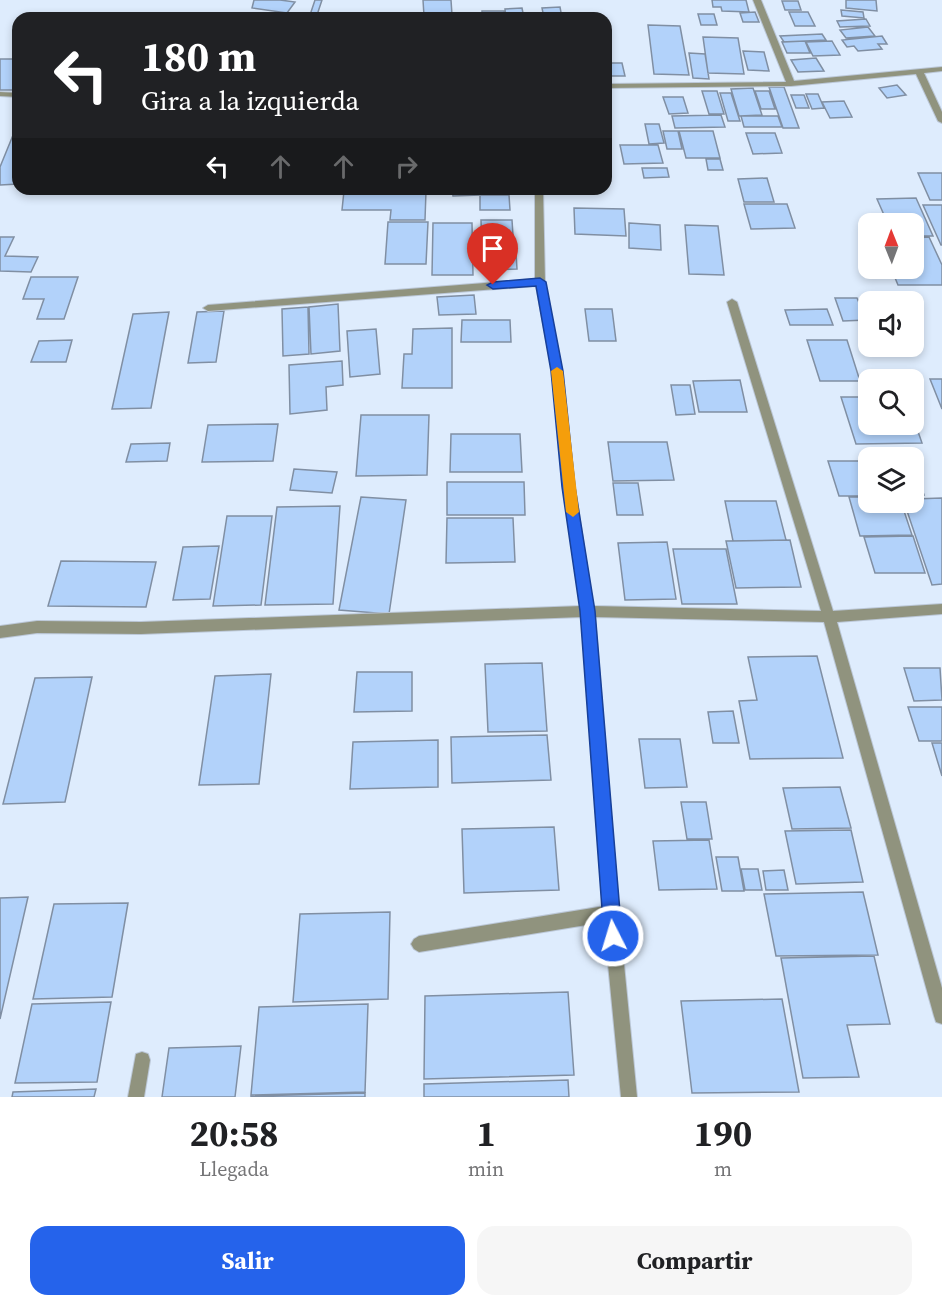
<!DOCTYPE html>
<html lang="es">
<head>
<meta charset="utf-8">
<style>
	:root { --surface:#fff; --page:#f6f6f6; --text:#202124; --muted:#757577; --accent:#2563eb }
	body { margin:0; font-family:"Source Serif 4",serif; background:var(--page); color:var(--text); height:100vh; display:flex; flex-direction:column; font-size:22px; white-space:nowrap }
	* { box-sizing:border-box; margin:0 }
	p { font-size:20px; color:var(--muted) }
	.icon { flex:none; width:33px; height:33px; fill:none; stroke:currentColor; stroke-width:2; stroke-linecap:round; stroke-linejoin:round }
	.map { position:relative; height:1097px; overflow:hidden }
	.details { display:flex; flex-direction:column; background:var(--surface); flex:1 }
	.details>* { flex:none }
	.guide { position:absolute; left:12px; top:12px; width:600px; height:183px; border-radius:18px; box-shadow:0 3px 9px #0003; background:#202124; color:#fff; overflow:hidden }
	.needle { width:39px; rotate:359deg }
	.tools { position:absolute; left:858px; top:213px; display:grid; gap:12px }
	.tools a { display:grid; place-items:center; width:66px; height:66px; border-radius:12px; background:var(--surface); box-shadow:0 3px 9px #0003; font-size:30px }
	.pin { position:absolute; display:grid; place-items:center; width:51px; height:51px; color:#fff; margin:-62px -26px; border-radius:50% 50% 50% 0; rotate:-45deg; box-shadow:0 0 6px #0007 }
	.pin .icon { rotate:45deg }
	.me { position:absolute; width:66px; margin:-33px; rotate:355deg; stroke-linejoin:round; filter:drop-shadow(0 0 4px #0008) }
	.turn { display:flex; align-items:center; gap:21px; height:126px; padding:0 30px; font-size:27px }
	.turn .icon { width:78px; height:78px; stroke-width:2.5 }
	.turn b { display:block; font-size:42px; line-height:51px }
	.lanes { display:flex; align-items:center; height:57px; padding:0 30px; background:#0003; justify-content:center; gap:30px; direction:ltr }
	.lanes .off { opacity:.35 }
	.eta { display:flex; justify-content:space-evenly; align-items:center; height:102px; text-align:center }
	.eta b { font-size:36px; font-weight:700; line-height:42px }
	.cta { display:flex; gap:12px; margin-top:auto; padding:12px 30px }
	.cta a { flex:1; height:69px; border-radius:18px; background:var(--accent); color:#fff; font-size:24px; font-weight:700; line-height:69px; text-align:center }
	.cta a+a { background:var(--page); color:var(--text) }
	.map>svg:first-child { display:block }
	.building { fill:#b2d2fa; stroke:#808fa3; stroke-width:1.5 }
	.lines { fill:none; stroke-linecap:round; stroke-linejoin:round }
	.lane-casing { stroke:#bbc7d7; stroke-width:2 }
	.street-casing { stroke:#bbc7d7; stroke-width:2 }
	.lane { fill:#90937e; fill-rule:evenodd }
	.street { fill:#90937e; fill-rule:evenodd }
	.route { fill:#2563eb; stroke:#184099; stroke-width:1.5 }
	.slow { fill:#f59e0b }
</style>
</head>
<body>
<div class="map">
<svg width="942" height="1097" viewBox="0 0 942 1097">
	<rect width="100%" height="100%" fill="#deecfd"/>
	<path class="building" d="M254,0H280L295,2L287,13L252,8Z
		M315,0H322L316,18H309Z
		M423,0H451L452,15L424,16Z
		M712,0H746L749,12L722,11L721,7H713Z
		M846,0H876L877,11L846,8Z
		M782,1H798L801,10H785Z
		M560,7L562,18H544L542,8Z
		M522,8L524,18H506L505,9Z
		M841,10L863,12L864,18L842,16Z
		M482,11H504L505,18H482Z
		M755,12L759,22H743L740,13Z
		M789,12H808L815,26H795Z
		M698,14H714L717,25H701Z
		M866,19L870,26L840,27L837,21Z
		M648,25L680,26L689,75L654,74Z
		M868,27L875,36L846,38L840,30Z
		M822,34L826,40L784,42L780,36Z
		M882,36L887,44H878L882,49L858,51L854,46L847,47L842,40Z
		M703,37L738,38L744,74L708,73Z
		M805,41L810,53H787L782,42Z
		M832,41L840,55L813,56L806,42Z
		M743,51L764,52L769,71L748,70Z
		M689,53L705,54L709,79L693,78Z
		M816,58L824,71L798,72L791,60Z
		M0,59H18V83L14,90H0Z
		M606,63H622L625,76H606Z
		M897,85L906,95L887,98L879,88Z
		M769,87H784L799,128H783Z
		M753,88L762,115L739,116L731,89Z
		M702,91H717L724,114H709Z
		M755,91H769L775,109H761Z
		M720,93H731L740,121H728Z
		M806,94H818L824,108L812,109Z
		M791,95H804L809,108H796Z
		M663,97H683L688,113L669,114Z
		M844,101L852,117L830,118L822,102Z
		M721,115L725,127L675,128L672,116Z
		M741,116H778L782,127H744Z
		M18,123V184L0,185V167Z
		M645,124H659L664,143L649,144Z
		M663,131H678L682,149H667Z
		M679,131H713L720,158H686Z
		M746,133H775L782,153L753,154Z
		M620,145H658L663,163L624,164Z
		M706,159H720L723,170H708Z
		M642,168H667L669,177L644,178Z
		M918,173H942V200H930Z
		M767,178L774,202H744L738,179Z
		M452,189H479L480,195L453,196Z
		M574,189H598V193H574Z
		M344,191H426L425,220H390L391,210H342Z
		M480,195H509L510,210H480Z
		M916,198L933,236H914V224H888L877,199Z
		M744,204H787L795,228L751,229Z
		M923,205H942V245H941Z
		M574,208L624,209L626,236L575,234Z
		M481,220H512L514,251H482Z
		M388,222H428L426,264H385Z
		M433,223H472L473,275H432Z
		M629,223L660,225L661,250L629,248Z
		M685,225L718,226L724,275L689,274Z
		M0,237H14L5,256L38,257L31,272L0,271Z
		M929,237L942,265V285H898L891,268H914V238Z
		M479,253H516L517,269L480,270Z
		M31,277H78L64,319H37L44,299H23Z
		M474,295L476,314L439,315L437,297Z
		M835,298H857L866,320L843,321Z
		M338,304L340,351L311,354L309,307Z
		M308,307L309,354L283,356L282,309Z
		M585,309H612L616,341H589Z
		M827,309L833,325H790L785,310Z
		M224,311L216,362L188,363L197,312Z
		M169,312L151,408L112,409L133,314Z
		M462,320H510L511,342H461Z
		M452,328V388H402L404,354H412L413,329Z
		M376,329L380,374L350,377L347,331Z
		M72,340L66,362H31L39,341Z
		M807,340H847L860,381H820Z
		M342,361L343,385L326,387L327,410L290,414L289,365Z
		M930,379H942V409Z
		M740,380L747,412H699L693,381Z
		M671,385H690L695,414L676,415Z
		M841,397H868V424H914V420L922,443L856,444Z
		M361,415H429L427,475L356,476Z
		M278,424L273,461L202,462L208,425Z
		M451,434H520L522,472H450Z
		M608,442H667L674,480L613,481Z
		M170,443L167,461L126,462L131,444Z
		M828,461H868V496H839Z
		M914,465L924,495H914Z
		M294,469L337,472L332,493L290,490Z
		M447,482H524L525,515H447Z
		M613,483H638L643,515H617Z
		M361,497L406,500L389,614L339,610Z
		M849,497H868V502H901L912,535L860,536Z
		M942,498V584L932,585L904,502H914V499Z
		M725,501H776L786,540L733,541Z
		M340,506L333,604L265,605L277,507Z
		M227,516H272L261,605L213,606Z
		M447,518H513L515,562L446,563Z
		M913,536L925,573H875L864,537Z
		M790,540L801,587L736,588L726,541Z
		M667,542L676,599L625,600L618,543Z
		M219,546L210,599L173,600L183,547Z
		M673,549H726L737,604H682Z
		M61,561L156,562L146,607L48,606Z
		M817,656L843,758L750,759L739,701L757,700L748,657Z
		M542,663L547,731L488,732L485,664Z
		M904,668H940L942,700L914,701Z
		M357,672H412V711L354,712Z
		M271,674L259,784L199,785L215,676Z
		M92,677L65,802L3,804L35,678Z
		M908,707H942V741H919Z
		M733,711L739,743H713L708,712Z
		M547,735L551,780L452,783L451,737Z
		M639,739H680L687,787L645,788Z
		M438,740V787L350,789L353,742Z
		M932,743H942V776Z
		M840,787L851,828L792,829L783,788Z
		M681,802H706L712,839H687Z
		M554,827L559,890L464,893L462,829Z
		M851,830L863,882L796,884L785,831Z
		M709,840L717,889L659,890L653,841Z
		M716,857H738L744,891H722Z
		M741,869H758L762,890H745Z
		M784,870L788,890H766L763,871Z
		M863,892L878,955L776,956L764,894Z
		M28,897L0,1019V898Z
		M128,903L112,997L33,999L54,904Z
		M390,912L388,999L293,1002L300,914Z
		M874,956L890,1024L847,1025L859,1077L803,1078L781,958Z
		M568,992L574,1075L424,1079L425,996Z
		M782,999L799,1092L692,1093L681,1001Z
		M111,1002L97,1082L15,1083L32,1004Z
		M368,1004L365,1092L251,1095L259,1007Z
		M241,1046L235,1097H162L169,1048Z
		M568,1080L569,1097H424V1084Z
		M96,1089L94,1097H12L13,1092Z
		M365,1093V1097H251V1096Z"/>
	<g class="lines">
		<defs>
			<path id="lane" d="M611,905L616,908L619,913L616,918L611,921L419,952L414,949L411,944L414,939L419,936Z"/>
			<path id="street" d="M753,0H761L794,81L942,67V71L924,73L942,112V123L938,121L916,74L791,86L606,88V84L786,82Z
				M0,92L18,93V97L0,96Z
				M535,189H543L545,282L562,371L575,487L593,606L821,611L727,302L732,299L737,302L833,611L942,604V614L837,622L942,988V1024L936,1022L934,1016L824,622L595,617L619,913L637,1097H621L603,913L582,617L141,634L37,633L0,638V626L37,621L141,622L581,606L563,487L552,371L536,286L208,311L203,308L208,305L535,279Z
				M142,1052L148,1054L150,1060L144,1097H128L136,1054Z"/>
		</defs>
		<use href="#lane" class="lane-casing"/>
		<use href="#street" class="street-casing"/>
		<use href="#lane" class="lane"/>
		<use href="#street" class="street"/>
	</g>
	<path class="route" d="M540,278L546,282L563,371L575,487L595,611L622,936L619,942L613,945L607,942L604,936L580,611L562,487L551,371L536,286L493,289L487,285L493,282Z"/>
	<path class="slow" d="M557,367L563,371L579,512L573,517L566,512L551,371Z"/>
</svg>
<div class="tools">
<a><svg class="needle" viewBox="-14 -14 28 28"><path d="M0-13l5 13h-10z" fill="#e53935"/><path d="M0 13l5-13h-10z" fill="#757577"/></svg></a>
<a><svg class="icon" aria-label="sound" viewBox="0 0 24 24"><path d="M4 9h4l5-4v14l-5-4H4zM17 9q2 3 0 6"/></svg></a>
<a><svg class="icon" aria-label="search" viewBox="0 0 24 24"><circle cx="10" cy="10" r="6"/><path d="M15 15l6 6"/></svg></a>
<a><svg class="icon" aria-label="layers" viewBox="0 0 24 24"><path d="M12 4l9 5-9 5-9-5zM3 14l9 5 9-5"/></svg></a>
</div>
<div class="pin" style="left:493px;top:285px;background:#d93025"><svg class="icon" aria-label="arrive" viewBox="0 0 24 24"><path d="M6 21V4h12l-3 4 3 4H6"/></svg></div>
<svg class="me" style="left:613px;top:936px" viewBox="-20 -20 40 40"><circle r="17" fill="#2563eb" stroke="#fff" stroke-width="3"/><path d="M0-11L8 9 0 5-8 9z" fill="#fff"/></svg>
<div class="guide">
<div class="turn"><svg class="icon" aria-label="left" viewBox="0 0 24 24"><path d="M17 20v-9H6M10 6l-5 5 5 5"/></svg><div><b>180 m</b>Gira a la izquierda</div></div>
<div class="lanes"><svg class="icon" aria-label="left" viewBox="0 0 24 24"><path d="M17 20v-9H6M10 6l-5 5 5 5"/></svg><svg class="icon off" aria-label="ahead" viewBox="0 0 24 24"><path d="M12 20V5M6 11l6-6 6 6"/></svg><svg class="icon off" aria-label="ahead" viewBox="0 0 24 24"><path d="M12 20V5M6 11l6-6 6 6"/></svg><svg class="icon off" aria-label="right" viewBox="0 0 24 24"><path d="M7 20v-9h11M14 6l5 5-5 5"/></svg></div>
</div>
</div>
<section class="details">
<div class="eta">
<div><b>20:58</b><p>Llegada</p></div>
<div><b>1</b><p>min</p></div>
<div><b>190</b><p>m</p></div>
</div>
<div class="cta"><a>Salir</a><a>Compartir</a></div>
</section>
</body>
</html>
